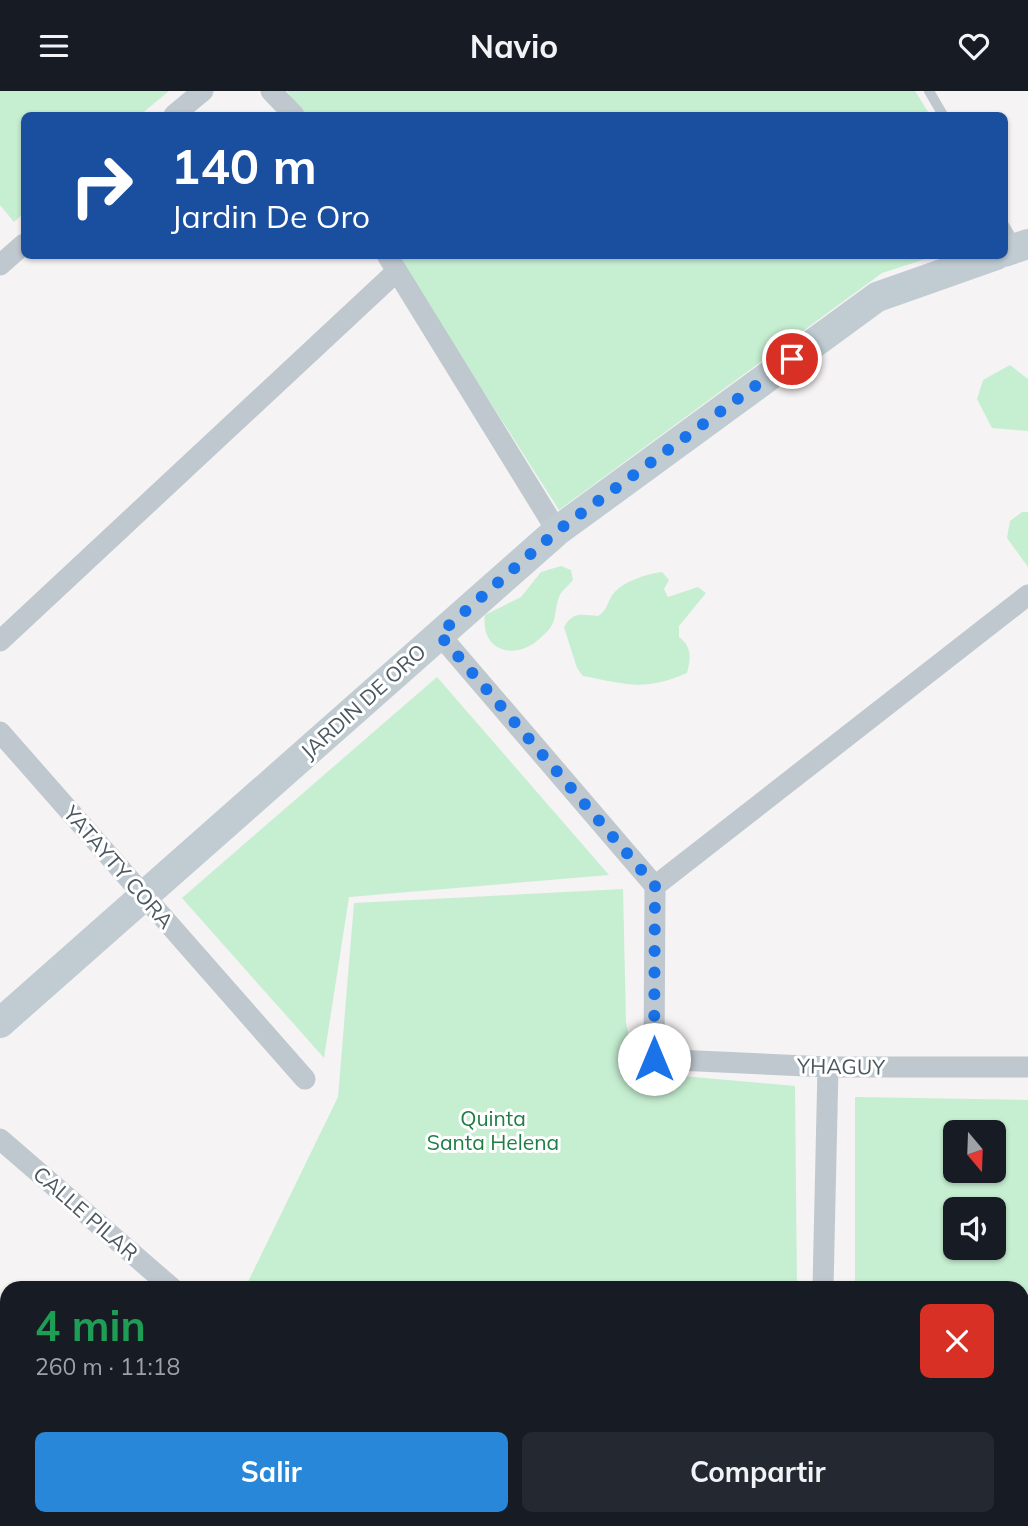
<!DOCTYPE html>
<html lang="es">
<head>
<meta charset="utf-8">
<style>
	:root { --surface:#171b24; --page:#242831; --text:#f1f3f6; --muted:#9ea1a6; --accent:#2887d9 }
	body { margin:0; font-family:Mulish,sans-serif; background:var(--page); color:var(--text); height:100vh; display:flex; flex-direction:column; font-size:26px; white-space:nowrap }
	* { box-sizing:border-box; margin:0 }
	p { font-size:23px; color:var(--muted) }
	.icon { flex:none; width:38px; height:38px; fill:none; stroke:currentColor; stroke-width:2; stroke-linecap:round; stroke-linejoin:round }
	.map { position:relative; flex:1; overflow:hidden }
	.drawer { position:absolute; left:0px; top:1190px; width:1029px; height:245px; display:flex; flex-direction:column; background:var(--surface); border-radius:21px 21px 0 0; box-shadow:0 2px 5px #0004 }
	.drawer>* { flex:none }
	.banner { position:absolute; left:21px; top:21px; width:987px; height:147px; border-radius:10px; box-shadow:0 2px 5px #0004; background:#1a4fa0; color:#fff; overflow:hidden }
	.needle { width:46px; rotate:161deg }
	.tools { position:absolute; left:943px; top:1029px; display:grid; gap:14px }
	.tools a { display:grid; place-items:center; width:63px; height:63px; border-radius:10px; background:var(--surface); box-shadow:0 2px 5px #0004; font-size:35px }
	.pin { position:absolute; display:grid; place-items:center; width:60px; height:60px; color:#fff; margin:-30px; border:4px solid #fff; border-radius:50%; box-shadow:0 2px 7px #0007 }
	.me { position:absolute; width:77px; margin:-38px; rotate:0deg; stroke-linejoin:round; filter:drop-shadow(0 0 5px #0008) }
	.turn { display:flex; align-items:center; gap:24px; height:147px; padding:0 35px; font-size:32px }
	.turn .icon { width:91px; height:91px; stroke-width:2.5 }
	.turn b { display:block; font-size:49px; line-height:60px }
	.round { display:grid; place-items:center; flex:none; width:74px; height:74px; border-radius:10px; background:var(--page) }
	.head { display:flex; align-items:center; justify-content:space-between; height:119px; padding:0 35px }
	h1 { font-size:42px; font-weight:700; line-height:52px; color:#1e9e55 }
	.cta { display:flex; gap:14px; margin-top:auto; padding:14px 35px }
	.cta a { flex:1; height:80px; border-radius:10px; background:var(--accent); color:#fff; font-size:28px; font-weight:700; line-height:80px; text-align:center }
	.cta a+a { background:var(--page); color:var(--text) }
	header { display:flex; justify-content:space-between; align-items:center; height:91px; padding:0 35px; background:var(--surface); font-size:32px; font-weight:700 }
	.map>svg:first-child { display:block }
	.green { fill:#c6eed1; fill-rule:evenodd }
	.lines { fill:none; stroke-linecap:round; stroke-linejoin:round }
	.lane { stroke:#bfc8ce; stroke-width:10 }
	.street { stroke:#bfc8ce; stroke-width:21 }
	.secondary { stroke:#c0cbd2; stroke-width:30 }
	.route { stroke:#1a73e8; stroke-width:12; stroke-dasharray:0 21.6 }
	.labels { text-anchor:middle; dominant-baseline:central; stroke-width:6; stroke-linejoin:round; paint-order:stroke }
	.street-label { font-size:21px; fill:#4b585f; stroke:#fff }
	.park-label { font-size:21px; fill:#1f7d45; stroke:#fff }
</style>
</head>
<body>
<header><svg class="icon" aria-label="menu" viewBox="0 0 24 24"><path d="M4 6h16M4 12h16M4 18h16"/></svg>Navio<svg class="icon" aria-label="heart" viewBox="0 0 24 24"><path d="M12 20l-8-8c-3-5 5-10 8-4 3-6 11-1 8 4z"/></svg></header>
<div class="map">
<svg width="1028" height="1435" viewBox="0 0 1028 1435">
	<rect width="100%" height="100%" fill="#f5f3f3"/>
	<path class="green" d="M0,0H169L140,24H24V122L14,131L0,114Z
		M287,0H915L930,24H304Z
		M397,165H935L882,182L559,419Z
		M1010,274L1028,288V340L992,337L977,308L983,289Z
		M1022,421H1028V476L1007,447L1010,430Z
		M561,475L571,479L573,489C569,494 561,500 559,506C552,527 560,531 538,549C514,570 480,559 485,524L521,506L541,481Z
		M662,481L669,489L664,498L668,506L698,496L706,502L679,535V546C692,556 691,567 687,582C643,601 627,593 583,585L577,577L564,536C574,520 581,524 598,525C607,519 606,515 611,506C620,491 646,483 662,481Z
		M437,586L609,784L349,806L324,967L182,807Z
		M623,798L626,932L634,966L648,982L795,995L797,1197H245L338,1006L354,812Z
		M855,1006L1028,1009V1435H855V1428H1022V1197H855ZM956,1041H994V1080H956ZM956,1118H994V1157H956Z"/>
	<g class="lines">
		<path class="lane" d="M929,0L943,24
			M1004,134L1017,156"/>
		<path class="street" d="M271,0L294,24
			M174,24L203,0
			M387,164L557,440
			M0,174L24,153
			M439,543L655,795L654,968L828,976H1028
			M0,550L396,181
			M0,641L305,988
			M655,795L1028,504
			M0,1048L172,1197
			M823,1197L828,976
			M0,1373L7,1379
			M61,1428L69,1435
			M819,1428V1435
			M109,1435L112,1428
			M568,1435L661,1428"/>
		<path class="secondary" d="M1004,161L1028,153
			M0,932L557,440L877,206L996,164"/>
	</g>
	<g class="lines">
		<path class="route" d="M654,968L655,795L439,543L557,440L792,268"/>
	</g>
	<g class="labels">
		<g class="street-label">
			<text transform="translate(363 610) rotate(-42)">JARDIN DE ORO</text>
			<text transform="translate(119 776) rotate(49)">YATAYTY CORA</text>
			<text transform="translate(841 975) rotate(1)">YHAGUY</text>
			<text transform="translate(86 1122) rotate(41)">CALLE PILAR</text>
		</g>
		<g class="park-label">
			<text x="493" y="1027">Quinta<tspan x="493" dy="24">Santa Helena</tspan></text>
		</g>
	</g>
</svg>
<div class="tools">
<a><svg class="needle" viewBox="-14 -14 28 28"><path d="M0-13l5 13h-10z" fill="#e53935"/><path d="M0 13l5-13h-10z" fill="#9ea1a6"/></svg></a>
<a><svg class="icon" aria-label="sound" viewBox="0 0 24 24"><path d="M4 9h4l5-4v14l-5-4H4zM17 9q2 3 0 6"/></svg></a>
</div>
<div class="pin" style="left:792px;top:268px;background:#d93025"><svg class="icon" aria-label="arrive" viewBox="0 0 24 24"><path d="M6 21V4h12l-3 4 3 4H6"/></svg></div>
<svg class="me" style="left:654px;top:968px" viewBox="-20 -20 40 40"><circle r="19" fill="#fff"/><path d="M0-13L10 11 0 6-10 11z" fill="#1a73e8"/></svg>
<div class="banner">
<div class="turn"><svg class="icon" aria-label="right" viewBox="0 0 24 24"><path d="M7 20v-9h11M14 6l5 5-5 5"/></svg><div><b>140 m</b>Jardin De Oro</div></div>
</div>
<section class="drawer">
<div class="head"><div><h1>4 min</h1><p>260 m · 11:18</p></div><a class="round" style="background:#d93025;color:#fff"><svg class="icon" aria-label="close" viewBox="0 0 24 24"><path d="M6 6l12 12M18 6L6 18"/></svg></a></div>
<div class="cta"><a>Salir</a><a>Compartir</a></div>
</section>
</div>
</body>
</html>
